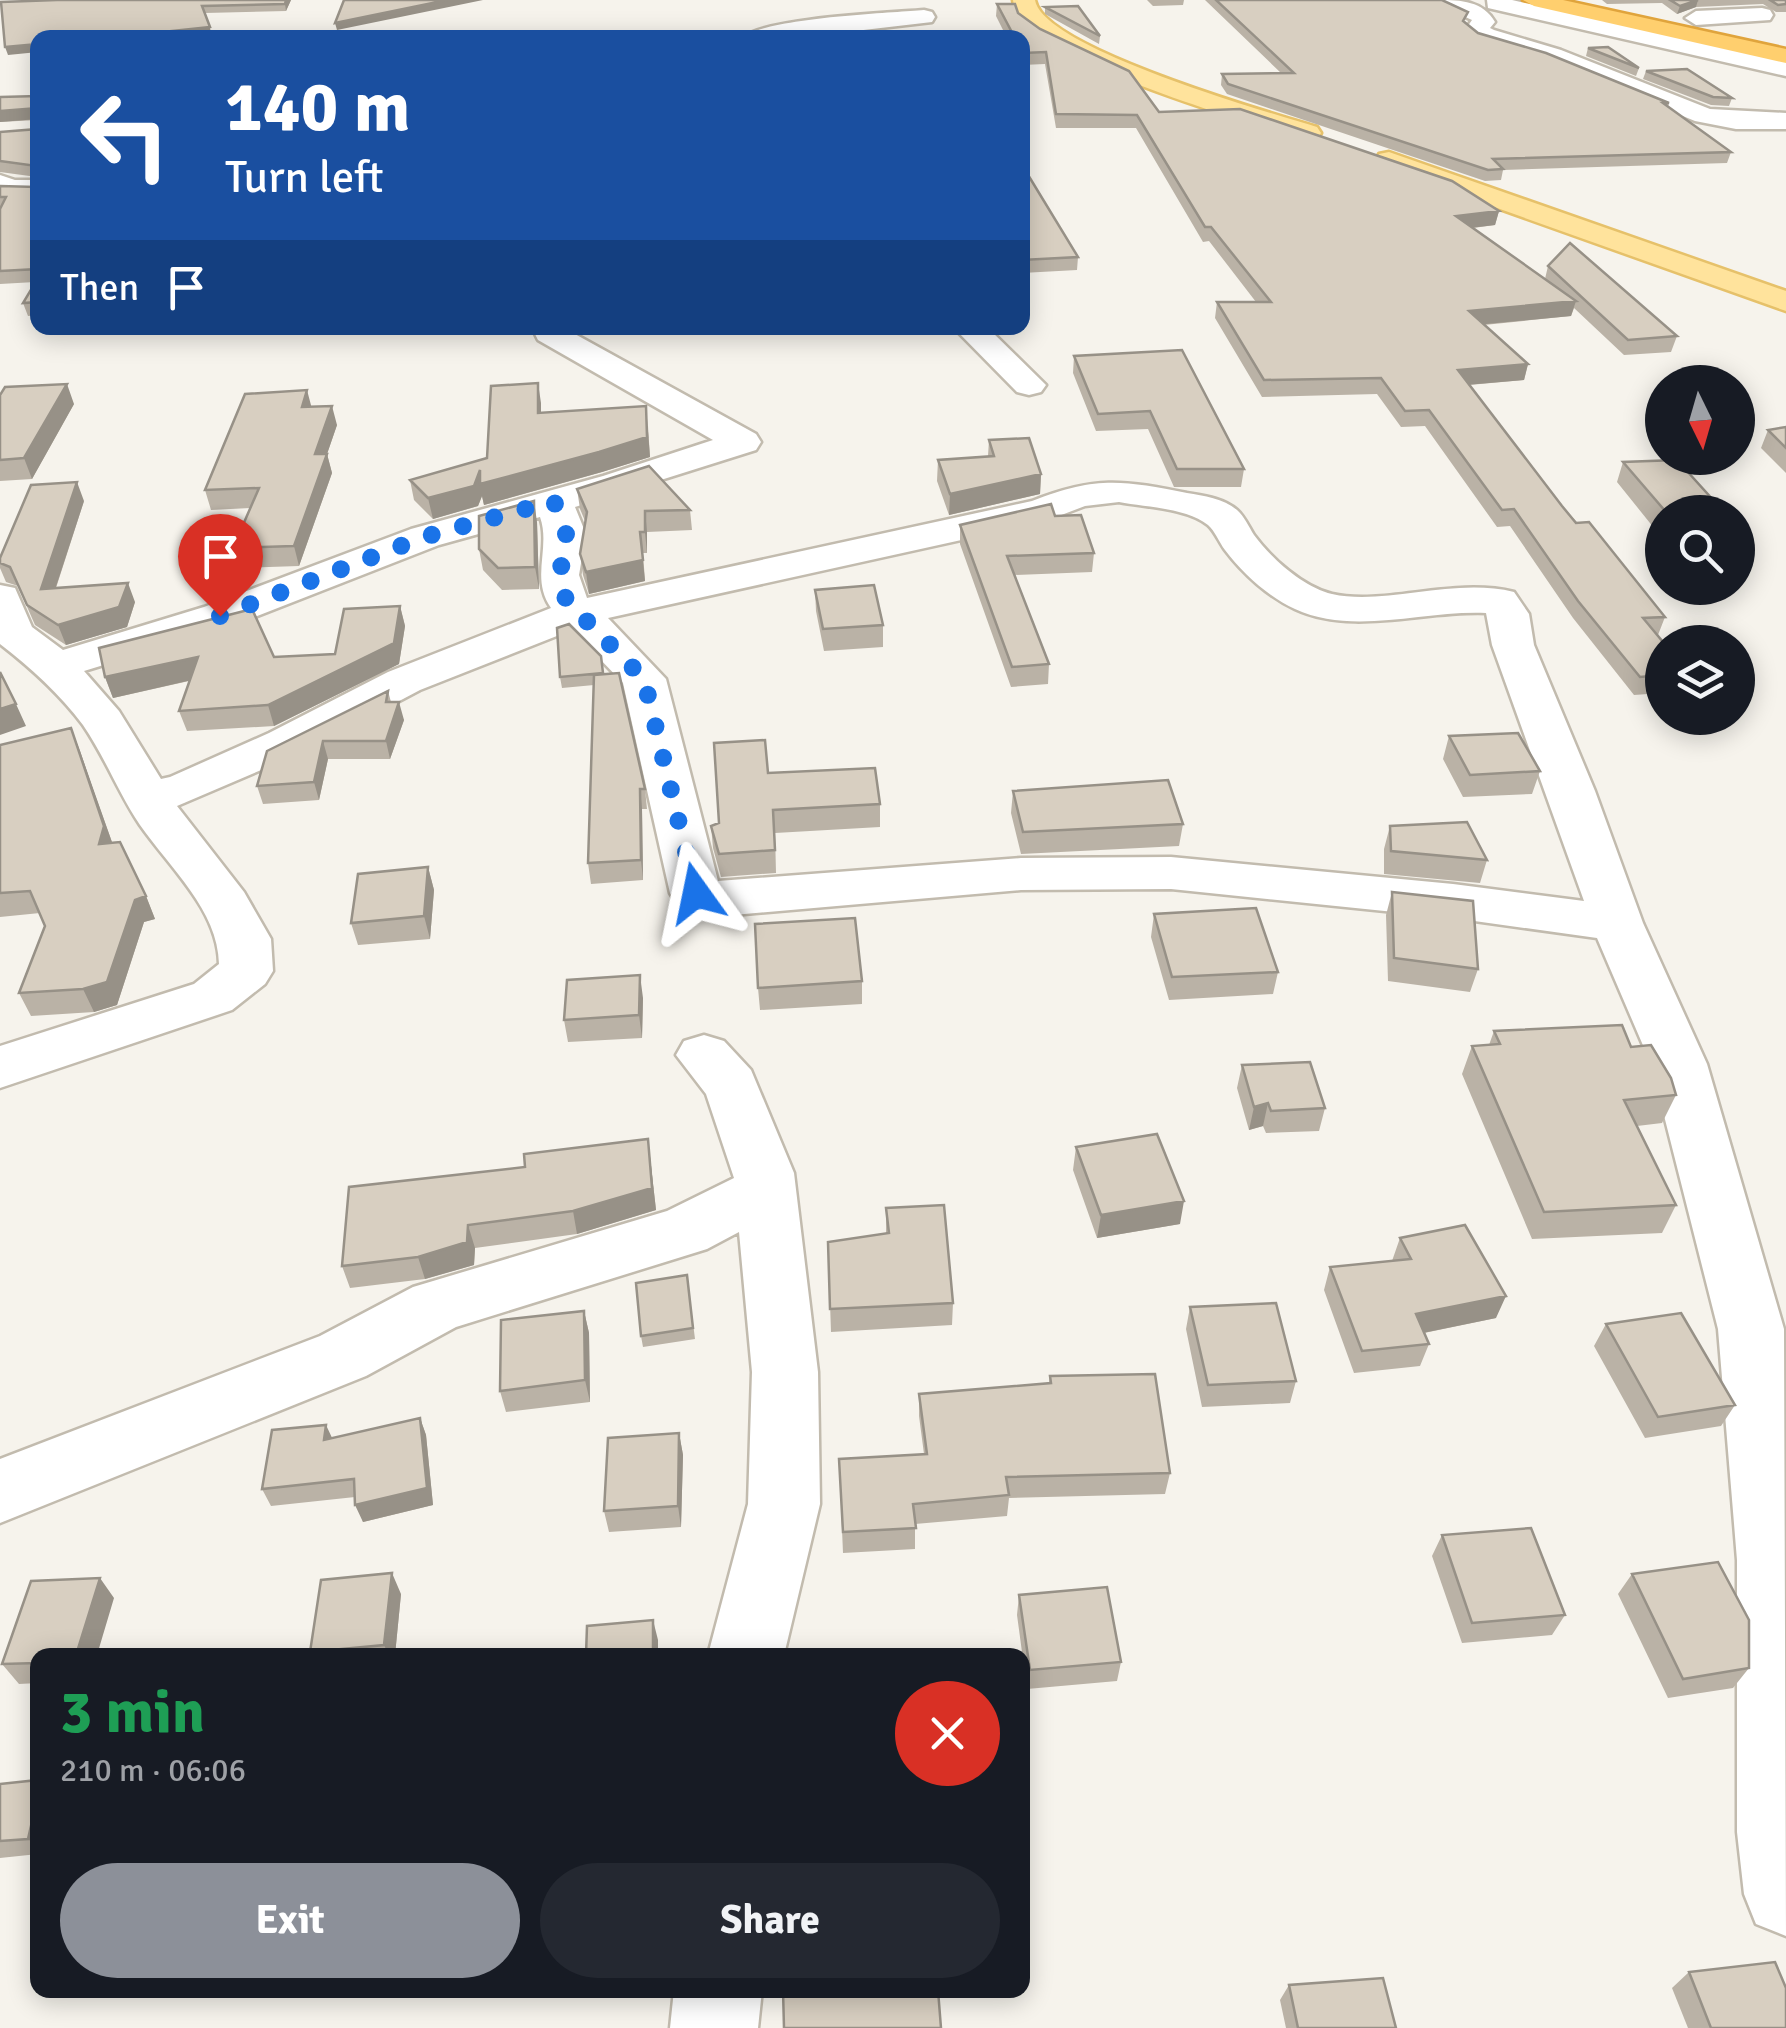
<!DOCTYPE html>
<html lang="en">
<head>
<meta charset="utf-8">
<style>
	:root { --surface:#171b24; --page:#242831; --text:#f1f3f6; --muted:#9ea1a6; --accent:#8c9099 }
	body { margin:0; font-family:Signika,sans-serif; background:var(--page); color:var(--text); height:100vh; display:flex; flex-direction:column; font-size:38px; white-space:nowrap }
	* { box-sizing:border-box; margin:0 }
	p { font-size:32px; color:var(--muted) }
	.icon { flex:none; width:55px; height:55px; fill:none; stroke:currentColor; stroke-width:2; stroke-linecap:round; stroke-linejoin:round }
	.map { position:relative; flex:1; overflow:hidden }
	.details { position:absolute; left:30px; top:1648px; width:1000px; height:350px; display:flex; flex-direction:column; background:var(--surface); border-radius:20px; box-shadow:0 5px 25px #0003 }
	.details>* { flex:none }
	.hud { position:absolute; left:30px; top:30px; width:1000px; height:305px; border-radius:20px; box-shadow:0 5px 25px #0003; background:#1a4fa0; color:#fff; overflow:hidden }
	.needle { width:65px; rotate:175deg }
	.fabs { position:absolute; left:1645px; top:365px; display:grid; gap:20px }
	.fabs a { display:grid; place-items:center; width:110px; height:110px; border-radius:50%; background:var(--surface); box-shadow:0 5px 25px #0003; font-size:50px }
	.pin { position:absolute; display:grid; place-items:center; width:85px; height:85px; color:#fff; margin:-102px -42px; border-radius:50% 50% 50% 0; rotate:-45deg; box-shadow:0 0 10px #0007 }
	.pin .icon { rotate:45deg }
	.me { position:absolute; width:110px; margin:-55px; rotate:348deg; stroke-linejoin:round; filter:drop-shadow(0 0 8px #0008) }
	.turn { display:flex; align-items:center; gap:35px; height:210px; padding:0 30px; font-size:45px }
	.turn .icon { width:130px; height:130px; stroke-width:2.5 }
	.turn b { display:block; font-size:70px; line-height:85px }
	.then { display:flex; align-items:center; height:95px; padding:0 30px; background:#0003; gap:20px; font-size:38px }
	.round { display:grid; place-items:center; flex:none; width:105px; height:105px; border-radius:52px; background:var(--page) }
	.summary { display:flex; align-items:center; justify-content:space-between; height:170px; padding:0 30px }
	h1 { font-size:60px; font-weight:800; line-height:75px; color:#1e9e55 }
	.action { display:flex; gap:20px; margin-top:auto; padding:20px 30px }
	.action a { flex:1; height:115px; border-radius:60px; background:var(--accent); color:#fff; font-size:40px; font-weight:800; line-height:115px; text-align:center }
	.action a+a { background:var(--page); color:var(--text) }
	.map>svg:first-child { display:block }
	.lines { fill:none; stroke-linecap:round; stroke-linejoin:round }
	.minor-casing { stroke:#c2bbae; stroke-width:5 }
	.major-casing { stroke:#e6c16a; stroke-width:5 }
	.highway-casing { stroke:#e0a43c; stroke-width:5 }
	.minor { fill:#fff; fill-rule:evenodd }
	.major { fill:#ffe39c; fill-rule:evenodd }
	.highway { fill:#ffcf6e; fill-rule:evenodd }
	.wall { fill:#bab2a6 }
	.shaded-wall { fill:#979187 }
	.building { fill:#d8cfc1; stroke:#979187; stroke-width:2.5 }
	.route { stroke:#1a73e8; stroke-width:18; stroke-dasharray:0 32.4 }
</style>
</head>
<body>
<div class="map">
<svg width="1786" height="2028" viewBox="0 0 1786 2028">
	<rect width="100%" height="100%" fill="#f6f3ec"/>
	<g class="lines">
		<defs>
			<path id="minor" d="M1439,0C1461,0 1483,1 1495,22L1490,28L1494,30L1561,50L1710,109L1786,113V129H1736L1695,121L1545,60L1478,40L1465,30L1472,20L1441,6Z
				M1487,0H1512L1786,62V76L1488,8Z
				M1762,8L1770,10L1773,15L1770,20L1696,25L1685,18L1696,11Z
				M924,10L932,12L935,17L932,22L795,38H742C764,18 889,13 924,10Z
				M0,175L15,180H38V196L0,195Z
				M532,328H564L756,434L761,442L756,450L575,507L586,534L579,575L587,598L1032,501C1095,476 1122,480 1187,493C1204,496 1223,498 1237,510C1244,516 1249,527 1254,535C1271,558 1303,587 1332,594C1385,606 1453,577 1514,592L1529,614L1534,645L1595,791L1643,923L1707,1064L1784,1329L1786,1936L1756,1924L1744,1894L1737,1832V1560L1718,1329L1651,1064L1597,938L1453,918L1171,889L1021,890L722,916L678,905L670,893L623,683L572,630L420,690L301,753L177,806L244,892L271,939L273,971L265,984L232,1010L0,1088V1046L194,984L219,964C218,910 170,868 140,825C119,794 105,757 83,725C59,693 31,668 0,644V585L15,588L32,627L63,650L204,607L411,529L603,476L713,440L538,340ZM1119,502C1145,507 1187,508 1208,525C1215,531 1219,542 1225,550C1243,574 1269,597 1295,609C1353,636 1425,610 1486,613L1492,645L1584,901L1453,884L1171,857L1021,858L718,881L666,679L608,618L1043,522L1085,506ZM540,517C551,548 530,578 551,608L388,672L269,733L170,777L161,779L119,711L84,671L234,625L439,545Z
				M954,328H988L1046,385L1041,392L1029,395L1017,392Z
				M704,1035L724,1041L751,1070L794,1173L818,1372L820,1504L784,1655H708L748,1504L752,1372L739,1232L707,1249L456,1327L366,1376L0,1523V1459L320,1336L413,1287L667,1211L734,1178L706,1094L676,1055L684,1041Z
				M674,1990H762L758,2028H670Z"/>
			<path id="major" d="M1013,0H1035C1043,48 1267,112 1317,127L1321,133L1317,139H1299C1245,121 1039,61 1016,15C1014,12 1014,4 1013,0Z
				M1389,152L1786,291V311L1379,166L1376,160L1379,154Z"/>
			<path id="highway" d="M1523,0H1563L1786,49V63L1534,6Z"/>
		</defs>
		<use href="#minor" class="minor-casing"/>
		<use href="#major" class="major-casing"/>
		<use href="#highway" class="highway-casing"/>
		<use href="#minor" class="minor"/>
		<use href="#major" class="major"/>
		<use href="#highway" class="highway"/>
	</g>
	<path class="wall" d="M57,0H291L286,11L205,13L211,35L185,38H38L8,55Z
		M1147,0H1184L1183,5L1153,6Z
		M1205,0H1442L1478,33L1669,103L1668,107L1731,152L1727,163L1503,170L1501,180L1485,181L1227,94L1221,85L1222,74L1281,73Z
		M1602,0H1786V12H1776L1763,4L1696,7L1677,14L1662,3L1607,4Z
		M997,4L1018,13L1159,112L1499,211L1495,225L1473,228L1545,279L1548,266L1677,336L1671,352L1624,355L1574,308L1571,316L1484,325L1528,364L1524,380L1469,385L1562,506L1665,617L1658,635L1662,642V693L1634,695L1573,618L1510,526L1497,527L1425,426L1401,427L1377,394L1262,397L1215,318L1217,302H1256L1209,241L1203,242L1136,128H1056L1045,64L1022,65V38H1007L996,16Z
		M1045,7L1100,36L1099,44L1045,14Z
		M1588,48L1639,68L1636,76L1586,56Z
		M1646,71L1732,98L1729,106L1711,105L1643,79Z
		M38,96V315L28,316L23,303L35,282L0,284V186L36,187L37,177L0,172V132L37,129V120L0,122V97Z
		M1022,165L1078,257L1077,270L1022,273Z
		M1074,356L1244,469L1241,487H1174L1148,429L1096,431L1073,373Z
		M0,395L74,404L32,479L0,481Z
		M541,403V413L648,426L650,457L602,472L484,505L482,496L478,506L433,519L414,500L410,480L487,458Z
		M312,407L337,425L327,454L332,473L299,566L239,568L233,548L250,508L211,510L205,490Z
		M1786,427V473L1761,448L1768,430Z
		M989,440L1041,474L1040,494L949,515L937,481L938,460L988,456Z
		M1623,462L1724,512H1662V538L1617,482Z
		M577,489L690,510L692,530L647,532V553H643L645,581L589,594L583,575L580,554L585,521L580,509Z
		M84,501L56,588L135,602L127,627L66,645L35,625L18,586L6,582L0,568V558Z
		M537,522L539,589L502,590L483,570L479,549Z
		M960,525L1094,553L1092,572L1014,575L1049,664L1048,684L1011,687L960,544Z
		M815,590L883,625V647L824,651L816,611Z
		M400,606L405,626L399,664L274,726L187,731L179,711L189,681L113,698L105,677L274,657L335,654Z
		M569,624L603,674L645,789L647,809H642L643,880L591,884L588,863L594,685L562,688L560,677Z
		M388,691L391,702L404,720L390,759H328L319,800L263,804L257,786Z
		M71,728L112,842L146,896L155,919L144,922L117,1005L94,1012L31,1016L19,993L45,926L40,913L0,917V745Z
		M1449,736L1540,771L1532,794L1463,797L1443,759Z
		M768,773L880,804V827L775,833L776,873L721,877L713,848L711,826L719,823Z
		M1013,791L1183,824L1179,846L1021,854L1011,813Z
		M1390,826L1487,860L1480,883L1384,874V849Z
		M428,867L434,890L430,939L358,945L351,923Z
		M1392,892L1478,969L1470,992L1388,981L1386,915Z
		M1154,914L1278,972L1273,994L1169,1000L1151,937Z
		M862,981V1004L760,1010L758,988Z
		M643,998L642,1038L568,1042L564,1020Z
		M1494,1031L1631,1047L1676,1095L1662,1123L1637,1126L1676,1205L1662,1233L1532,1239L1462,1074L1472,1046L1489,1045Z
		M1242,1065L1325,1108L1319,1131L1266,1133L1263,1126L1249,1130L1237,1088Z
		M648,1139L656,1210L577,1234L475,1248L474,1265L425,1279L350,1288L342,1266L525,1167Z
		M1076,1147L1180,1224L1097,1238L1073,1170Z
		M886,1208L953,1303L952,1325L831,1332L828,1242L886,1233Z
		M1400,1238L1496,1318L1424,1333L1429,1344L1420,1366L1354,1373L1324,1290L1330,1267L1392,1261Z
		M687,1275L695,1339L643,1347L641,1336Z
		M1190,1307L1296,1381L1290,1403L1202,1407L1186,1329Z
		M584,1311L589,1333L590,1402L506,1412L500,1391Z
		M1606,1324L1735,1405L1721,1426L1645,1438L1594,1346Z
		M1050,1376L1170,1473L1165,1494L1009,1498L1007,1516L915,1524V1549L843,1553L839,1459L924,1454L919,1416V1394L1049,1383Z
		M420,1418L426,1435L433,1505L363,1522L355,1497L271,1506L262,1489L332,1438Z
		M679,1433L683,1455L681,1527L609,1532L604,1511Z
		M1442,1535L1565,1615L1552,1635L1462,1643L1432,1556Z
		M1632,1574L1749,1668L1733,1688L1668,1698L1618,1594Z
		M401,1594L395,1655H312L310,1652Z
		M1019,1595L1121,1662L1117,1681L1027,1689L1017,1615Z
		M114,1598L38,1655V1683L19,1684L2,1664Z
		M38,1780V1854L0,1858V1784Z
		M1689,1972L1786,2028H1688L1672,1988Z
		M1289,1985L1396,2028H1286L1280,2000Z"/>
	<path class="shaded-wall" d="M286,0H291L286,11L285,4Z
		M447,0H483L337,30L335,23Z
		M1698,0L1696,7L1677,14L1680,6Z
		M210,27L211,35L185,38H106Z
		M38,44V52L8,55L5,47Z
		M37,108L38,119L0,122V111Z
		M1499,211L1495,225L1453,230L1456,216Z
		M1576,301L1571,316L1465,326L1469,311Z
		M1528,364L1524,380L1454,386L1458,370Z
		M538,383L541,403V433L538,413Z
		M67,384L74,404L32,479L24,458Z
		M307,390L312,409L302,407Z
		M332,406L337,425L327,454L332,473L299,566L294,546L315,454Z
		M646,406L650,457L602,472L484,505L482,496L478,506L433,519L428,498L480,470Z
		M1041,474L1040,494L949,515L950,494Z
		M77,482L84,501L49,608L41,589Z
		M534,501L537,522L539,589L535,567Z
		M645,511L647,532V553L645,532Z
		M640,532L645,581L589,594L586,572Z
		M128,583L135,602L127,627L66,645L58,625Z
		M400,606L405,626L399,664L274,726L268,705Z
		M198,657L205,677L113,698L105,677Z
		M399,702L404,720L390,759L386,741Z
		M16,704L26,726L0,735V709Z
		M71,728L80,751L114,848L99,844Z
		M323,741L328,759L319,800L314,782Z
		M640,789L642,809L643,880L641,860Z
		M428,867L434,890L430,939L424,916Z
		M146,896L155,919L144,922L117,1005L94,1012L83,989L135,900Z
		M640,975L643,998L642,1038L639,1015Z
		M1268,1103L1263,1126L1249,1130L1254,1107Z
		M648,1139L656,1210L577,1234L573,1211Z
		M1184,1201L1180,1224L1097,1238L1101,1215Z
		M468,1225L475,1248L474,1265L425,1279L418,1257Z
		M1506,1296L1496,1318L1408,1336L1416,1314Z
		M584,1311L589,1333L590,1402L585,1380Z
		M420,1418L426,1435L433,1505L363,1522L355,1505Z
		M326,1425L334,1442L324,1440Z
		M679,1433L683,1455L681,1527L678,1506Z
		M392,1573L401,1594L395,1655H389L384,1645Z
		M100,1578L114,1598L97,1655H76Z
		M653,1620L658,1640V1655H653Z
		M38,1795V1848L28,1839Z"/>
	<path class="building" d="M57,0H286L285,4L202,6L210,27L106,38H38V44L5,47L1,2Z
		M344,0H447L335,23Z
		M1216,0H1442L1468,12L1463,21L1478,33L1546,53L1669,103H1663L1731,152L1493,159L1503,169L1488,170L1228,84L1222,74L1294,73Z
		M1670,0H1698L1680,6Z
		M1770,0H1786V4L1778,5Z
		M997,4H1015L1018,13L1040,29L1129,71L1159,112L1240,109L1452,181L1499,211L1456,216L1576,301L1469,311L1528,364L1458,370L1562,506L1576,523L1589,522L1665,617L1643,618L1663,642L1662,675L1640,677L1578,601L1514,509L1502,510L1429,410L1405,411L1381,378L1264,380L1217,302H1271L1211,227H1205L1137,115L1056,114L1046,52L1023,53L1022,38H1015Z
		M1078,6L1100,36L1045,7Z
		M1608,47L1639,68L1588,48Z
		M1687,69L1732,98L1713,97L1646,71Z
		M38,96V269L0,271V209L6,197H0V186L36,187L37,166L0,161V132L37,129V108L0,111V97Z
		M1022,165L1078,257L1022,260Z
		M1570,243L1677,336L1628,340L1548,266Z
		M38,278V302L23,303Z
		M1182,350L1244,469H1177L1150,411L1098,414L1074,356Z
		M538,383V413L646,406L647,437L599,452L480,484V470L474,486L428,498L410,480L487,458L491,386Z
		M67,384L24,458L0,460V395L5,387Z
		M307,390L302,407L332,406L315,454H327L294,546L233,548L259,488L205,490L245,394Z
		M1786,427V448L1768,430Z
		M1029,438L1041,474L950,494L938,460L994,456L989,440Z
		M1677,460L1724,512H1666L1623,462Z
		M649,466L690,510L645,511V532H640L643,560L586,572L580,554L587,512L577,489Z
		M77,482L41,589L128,583L119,607L58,625L27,605L10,567L0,563V558L31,485Z
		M534,501L535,567L498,568L479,549V516Z
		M1051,504L1055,516L1081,515L1094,553L1007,556L1049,664L1012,667L960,525Z
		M874,585L883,625L823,629L815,590Z
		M400,606L394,643L268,705L179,711L198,657L105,677L99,648L252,609L274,657L335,654L344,609Z
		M569,624L601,656L603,673L560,677L557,628Z
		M0,672L16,704L0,709Z
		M619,673L645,789H640L641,860L588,863L594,675Z
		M388,691L386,702H399L386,741H323L314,782L257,786L267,751Z
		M71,728L104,826L99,844L120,842L146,896L135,900L107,982L83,989L19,993L45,926L30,891L0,893V745Z
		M1518,733L1540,771L1470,775L1449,736Z
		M765,740L768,773L875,768L880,804L773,810L775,850L719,854L711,826L719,823L714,743Z
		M1168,780L1183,824L1023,832L1013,791Z
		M1467,822L1487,860L1391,851L1390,826Z
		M428,867L424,916L351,923L358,874Z
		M1392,892L1473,901L1478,969L1394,958Z
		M1256,908L1278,972L1172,977L1154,914Z
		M855,918L862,981L758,988L755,924Z
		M640,975L639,1015L564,1020L567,980Z
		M1622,1025L1631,1047L1651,1045L1671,1078L1676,1095L1624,1100L1676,1205L1544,1212L1472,1046L1500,1044L1494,1031Z
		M1310,1062L1325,1108L1271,1111L1268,1103L1254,1107L1242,1065Z
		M1157,1134L1184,1201L1101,1215L1076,1147Z
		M648,1139L652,1188L573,1211L468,1225L467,1242L418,1257L342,1266L349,1187L525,1167L524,1154Z
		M944,1205L953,1303L830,1309L828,1242L889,1233L886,1208Z
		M1465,1225L1506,1296L1416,1314L1429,1344L1362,1351L1330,1267L1411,1259L1400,1238Z
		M687,1275L693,1328L641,1336L636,1283Z
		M1276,1303L1296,1381L1208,1385L1190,1307Z
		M584,1311L585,1380L500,1391L501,1320Z
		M1681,1313L1735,1405L1658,1417L1606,1324Z
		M1155,1374L1170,1473L1006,1477L1009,1495L913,1504L916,1528L843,1532L839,1459L927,1454L919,1394L1051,1383L1050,1376Z
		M420,1418L427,1488L355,1505L354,1479L262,1489L272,1430L326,1425L324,1440Z
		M679,1433L678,1506L604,1511L608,1438Z
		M1531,1528L1565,1615L1472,1623L1442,1535Z
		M1718,1562L1749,1620V1668L1683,1679L1632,1574Z
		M392,1573L384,1645L310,1652L321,1580Z
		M100,1578L76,1655H38V1663L2,1664L31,1581Z
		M1107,1587L1121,1662L1030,1670L1019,1595Z
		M653,1620V1655H586L587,1626Z
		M38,1780V1795L28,1839L0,1841V1784Z
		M1775,1962L1786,1988V2028H1711L1689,1972Z
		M1383,1978L1396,2028H1298L1289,1985Z
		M783,1990H938L941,2028H784Z"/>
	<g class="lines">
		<path class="route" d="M220,616L424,537L554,501L566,534L560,575L566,600L644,679L696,893"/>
	</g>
</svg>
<div class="fabs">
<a><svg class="needle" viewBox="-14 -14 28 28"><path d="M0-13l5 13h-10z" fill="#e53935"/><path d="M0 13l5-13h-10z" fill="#9ea1a6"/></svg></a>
<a><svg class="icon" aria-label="search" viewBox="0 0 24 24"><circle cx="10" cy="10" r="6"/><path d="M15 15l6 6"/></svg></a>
<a><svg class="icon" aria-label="layers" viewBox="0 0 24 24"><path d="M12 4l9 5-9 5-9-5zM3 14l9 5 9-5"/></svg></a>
</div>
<div class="pin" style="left:220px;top:616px;background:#d93025"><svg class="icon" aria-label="arrive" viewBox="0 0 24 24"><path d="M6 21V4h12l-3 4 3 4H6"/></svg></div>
<svg class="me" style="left:696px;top:893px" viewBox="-20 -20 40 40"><path d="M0-17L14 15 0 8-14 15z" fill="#1a73e8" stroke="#fff" stroke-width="4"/></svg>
<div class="hud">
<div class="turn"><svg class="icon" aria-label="left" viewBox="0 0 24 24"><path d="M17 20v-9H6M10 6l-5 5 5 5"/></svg><div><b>140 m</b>Turn left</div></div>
<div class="then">Then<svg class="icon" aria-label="arrive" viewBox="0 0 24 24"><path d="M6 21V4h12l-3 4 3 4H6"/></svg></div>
</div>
<section class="details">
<div class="summary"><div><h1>3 min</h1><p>210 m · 06:06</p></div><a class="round" style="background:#d93025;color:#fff"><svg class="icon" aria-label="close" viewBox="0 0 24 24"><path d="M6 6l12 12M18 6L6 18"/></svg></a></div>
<div class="action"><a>Exit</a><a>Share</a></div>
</section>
</div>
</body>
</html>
